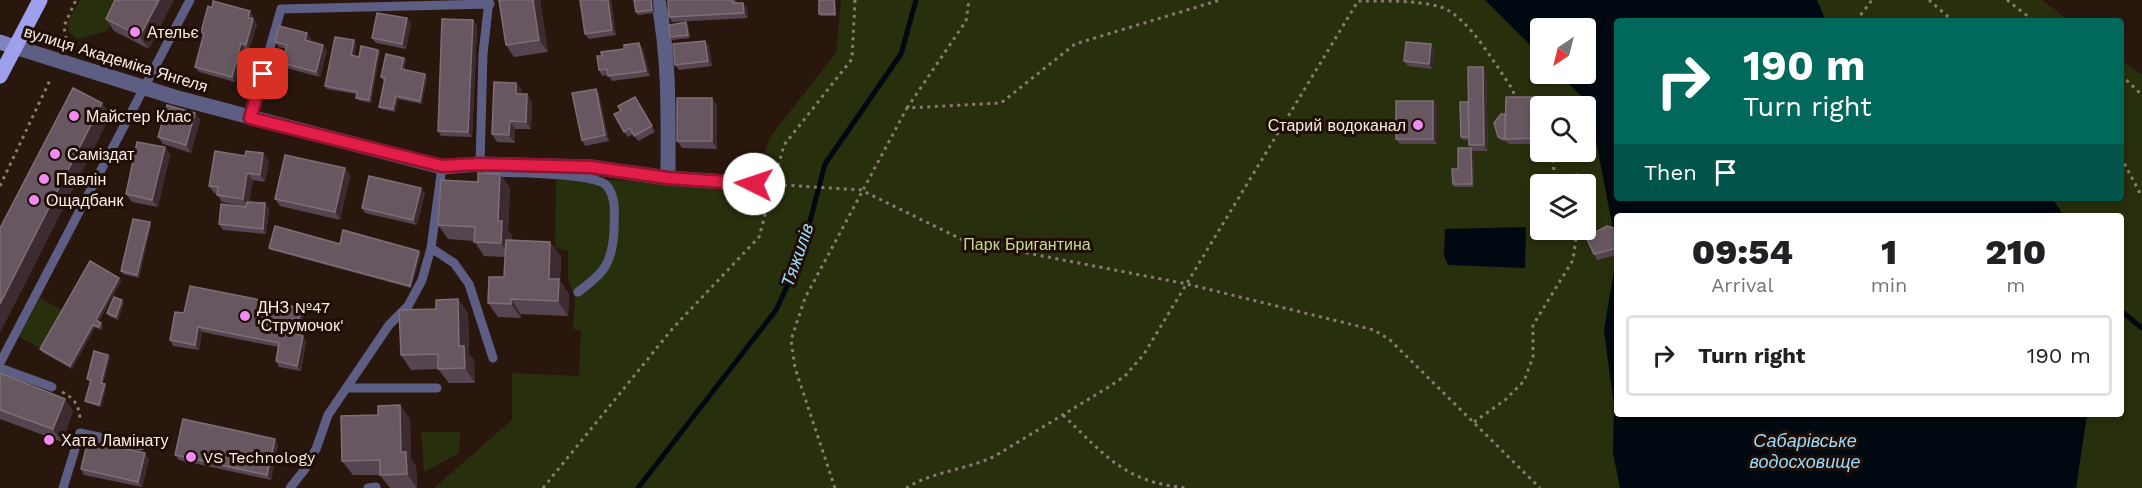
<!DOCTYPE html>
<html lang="en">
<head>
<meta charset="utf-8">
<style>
	:root { --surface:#fff; --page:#f2f2f2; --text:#202124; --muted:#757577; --line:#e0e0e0 }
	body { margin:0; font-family:"Work Sans",sans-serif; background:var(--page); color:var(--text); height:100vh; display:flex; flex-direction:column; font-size:22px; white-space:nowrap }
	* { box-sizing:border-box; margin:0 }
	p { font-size:20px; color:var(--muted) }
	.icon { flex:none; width:33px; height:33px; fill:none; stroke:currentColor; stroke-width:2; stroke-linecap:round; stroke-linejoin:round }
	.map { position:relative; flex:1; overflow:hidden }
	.panel { position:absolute; left:1614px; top:213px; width:510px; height:204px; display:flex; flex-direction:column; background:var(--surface); border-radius:6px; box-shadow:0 3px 9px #0003 }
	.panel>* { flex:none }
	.hud { position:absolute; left:1614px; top:18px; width:510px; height:183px; border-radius:6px; box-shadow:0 3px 9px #0003; background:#00695c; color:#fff; overflow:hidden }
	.needle { width:39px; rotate:215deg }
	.buttons { position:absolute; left:1530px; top:18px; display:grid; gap:12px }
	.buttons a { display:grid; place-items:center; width:66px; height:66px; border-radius:6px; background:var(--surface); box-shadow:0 3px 9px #0003; font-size:30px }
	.pin { position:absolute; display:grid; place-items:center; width:51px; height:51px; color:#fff; margin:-26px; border-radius:12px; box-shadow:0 3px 9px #0006 }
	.me { position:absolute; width:66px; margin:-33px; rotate:274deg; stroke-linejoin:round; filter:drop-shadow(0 0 4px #0008) }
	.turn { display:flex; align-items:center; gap:21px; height:126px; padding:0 30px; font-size:27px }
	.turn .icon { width:78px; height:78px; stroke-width:2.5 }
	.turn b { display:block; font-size:42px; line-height:51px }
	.then { display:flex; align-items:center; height:57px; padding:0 30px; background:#0003; gap:12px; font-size:22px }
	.eta { display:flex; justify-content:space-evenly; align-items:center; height:102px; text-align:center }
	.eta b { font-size:36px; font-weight:800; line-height:42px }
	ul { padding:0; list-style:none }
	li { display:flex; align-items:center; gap:18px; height:81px; margin:0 12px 9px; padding:0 18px; border:3px solid var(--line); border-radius:6px }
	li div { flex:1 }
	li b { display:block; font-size:22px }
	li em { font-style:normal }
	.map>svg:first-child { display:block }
	.green { fill:#272f0c; fill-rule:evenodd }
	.water { fill:#000911 }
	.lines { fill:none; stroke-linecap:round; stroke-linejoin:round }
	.stream { stroke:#000911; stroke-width:5 }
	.path { stroke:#8a7a73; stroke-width:3; stroke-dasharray:3 4.5; stroke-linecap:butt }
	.service { stroke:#5d5e83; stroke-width:9 }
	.minor { stroke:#5d5e83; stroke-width:15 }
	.secondary { stroke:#8183be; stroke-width:15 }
	.primary { stroke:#9e9fed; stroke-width:15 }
	.wall { fill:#554551 }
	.shaded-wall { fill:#3c2b30 }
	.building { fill:#675761; stroke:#7e6e76; stroke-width:1.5 }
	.route-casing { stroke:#92132f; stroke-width:15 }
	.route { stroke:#e11d48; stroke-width:10 }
	.poi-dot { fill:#f28af3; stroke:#1f0e06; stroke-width:2 }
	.labels { text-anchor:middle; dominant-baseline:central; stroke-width:6; stroke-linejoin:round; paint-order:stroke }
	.poi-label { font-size:16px; fill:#faece6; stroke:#1f0e06; text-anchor:start }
	.street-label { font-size:16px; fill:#faece6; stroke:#1f0e06 }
	.park-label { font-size:16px; fill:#c5db8f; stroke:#1f0e06 }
	.water-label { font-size:18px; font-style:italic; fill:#9adcfd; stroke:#1f0e06 }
</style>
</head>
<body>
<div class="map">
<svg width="2142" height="488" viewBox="0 0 2142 488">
	<rect width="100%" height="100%" fill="#29170e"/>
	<path class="green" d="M80,0H123L107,31L77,39L69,31L67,24Z
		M841,0H1485L1540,55V74H1559L1581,96L1592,121L1613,230L1616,250L1617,414L1710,488H434L512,420V373L579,376L581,330L573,329L575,299L568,278V251L555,248L556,178L754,185L770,137L836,53ZM1540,106H1586V152H1540ZM1540,184H1586V230H1540Z
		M1817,0H2042L2070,21H1826Z
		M2121,60L2142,75V488H2076L2087,414H2121V216H2064L2052,198H2121Z
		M40,298L62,310L40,348L19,337Z
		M421,432H460L459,453L424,472Z"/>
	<path class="water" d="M1485,0H1817L1826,21H1617V198H2052L2064,216H1617V414H2087L2076,488H1620L1613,453L1614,406L1604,330L1615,265L1616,243L1592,120L1581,96L1559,74H1586V28H1540V55Z
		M1526,227L1525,268L1448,265L1444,256L1445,229Z"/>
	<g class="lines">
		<path class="stream" d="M2121,311L2142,328
			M638,488L776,310L800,259L825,164L901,54L916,0"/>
		<path class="path" d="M1929,0L1953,21
			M2007,0L2034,21
			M1856,21L1872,0
			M66,39L64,26L76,0
			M2121,75L2142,95
			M1539,99H1544L1545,106
			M907,108L966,21L969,0
			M1553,152L1554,176L1581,175L1585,184
			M2121,157L2142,197
			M769,184L861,190L965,241L1187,284L1374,330L1390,340L1540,488
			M0,186L50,80
			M1586,186L1588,207L1586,212
			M62,392C74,398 79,405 80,419
			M1063,415C1106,456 1125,483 1188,488
			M1474,422L1505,400L1524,381L1533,357V325L1573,260L1577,230
			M543,488L673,328L759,237L784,145L852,59L855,0
			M835,488L795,368L791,340L805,298L907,108L1001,103L1075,44L1220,0
			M906,488C934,471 966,470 995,456L1107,388L1125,376L1144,354L1358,1C1384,1 1416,0 1441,7C1469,17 1496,66 1513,90L1515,100"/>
		<path class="service" d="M489,0L483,54L480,164L489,172C511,173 595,172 607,186C617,198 614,217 614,231C612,264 604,273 578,292
			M250,118L281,9L490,4
			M442,167L431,248L454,263L469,284L493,358
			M0,363L190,0
			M0,368L52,387
			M348,388H437
			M63,488L80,433L141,446
			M290,488L305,469L316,449L328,415L389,325L408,306L422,280L431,248
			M368,488L376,487"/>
		<path class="minor" d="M658,0C670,59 668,118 668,178
			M15,47L174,97L442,167L480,164L591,167L668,178L754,184"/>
		<path class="secondary" d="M0,42L15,47"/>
		<path class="primary" d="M0,76L40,0"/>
	</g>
	<path class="wall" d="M115,0L149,49L114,31L106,19Z
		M499,0H540L548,52L514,57L506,45Z
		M611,0L616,35L589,39L585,34Z
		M653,0L654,13L638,15L636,12Z
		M736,0L737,3H743L747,8L748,18L672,22L669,17Z
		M835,0L836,2V16H821L819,14Z
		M254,17L253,19L257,24L249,50L245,49L235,82L199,72L195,67L203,36L201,32Z
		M407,18L411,24L406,49L376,43L372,38Z
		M473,20L477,26L472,137L441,136L438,131Z
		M688,25L690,38L672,40L670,37Z
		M311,38L310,41L327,50L320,77L286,68L282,63L286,49L279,47L275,42Z
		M705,41L709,46L712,66L679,70L675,65Z
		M356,43L354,56L359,57L378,50L380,52L371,103L358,100L356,98V94L327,89L325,86Z
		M1431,44L1434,50L1432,69L1408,66L1404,61Z
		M643,49L650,76L612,81L608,75L602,76L599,70Z
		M406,60L404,70L425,74L427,77L422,104L398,99L395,112L381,109L379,107L385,80H383L381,77Z
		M1486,73L1488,151H1473L1474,187H1454L1453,184L1458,169L1471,148L1469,145V140H1463L1461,137Z
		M596,89L599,94L609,141L585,146L582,140Z
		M522,90L521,94H527L532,102L531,129H515V143L497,142L492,134Z
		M635,97L655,132L638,141L633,134L628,137L624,132L621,111Z
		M712,98L717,106V149L682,148L677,141Z
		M1433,101L1437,106V144H1400L1396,139Z
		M1543,102L1540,106V144H1509L1507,142L1500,140L1498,137L1505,114Z
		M195,113L200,120L191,153L163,144L158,137Z
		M165,147L170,155L158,207L132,202L126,194Z
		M269,161L265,182L253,180L249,202L265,203L269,209L266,234L223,230L219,224L246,207L222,202L217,194L214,193L209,186Z
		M345,168L350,176L340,220L280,206L275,199Z
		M500,174L510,188L508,230L512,236V240L561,256L560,281L569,294L568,316L521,314V318L498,317L488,303L504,277L505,257L484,256L474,241L448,239L438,225L478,182Z
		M425,193L417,225L365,213L362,208Z
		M151,225L139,278L123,274L121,271Z
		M1617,229V255L1597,260L1594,254Z
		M340,244L421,253L411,288L271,250L269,248Z
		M119,278L121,281L99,321L103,326L101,330L95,327L72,369L42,352L40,349Z
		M458,299L468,313L469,354L474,360L475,383H449L438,369L411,370L401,355L436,309Z
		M124,303L118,320L109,316L107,313Z
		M301,308L304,313L300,335L306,341L301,371L279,367L276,361L278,347L202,332L199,350L173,346L170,340L184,313Z
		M110,357L103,383L106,387L101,407L87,403L85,401L90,382L87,379Z
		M0,373L73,411L62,442L0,419Z
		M410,419L411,459L416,466L417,488H390L380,475H353L342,461Z
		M278,444L271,480L179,460L175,455Z
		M149,459L142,487L84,475L81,469Z"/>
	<path class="shaded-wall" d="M159,0H174L149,49L140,36Z
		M533,0H540L548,52L539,40Z
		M608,0H611L616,35L612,30Z
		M651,0H653L654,13L652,10Z
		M834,0L836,2V16L835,14Z
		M743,3L747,8L748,18L744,13Z
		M250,11L254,17L252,23L248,17Z
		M407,18L411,24L406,49L402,44Z
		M253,19L257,24L249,50L246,45Z
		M473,20L477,26L472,137L468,132Z
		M686,22L688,25L690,38L688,35Z
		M307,33L311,38L309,45L305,40Z
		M354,40L356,43L353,58L351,55Z
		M705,41L709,46L712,66L708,61Z
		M241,43L245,49L235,82L232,77Z
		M639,43L643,49L650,76L646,71Z
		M1431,44L1434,50L1432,69L1429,64Z
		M323,45L327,50L320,77L316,72Z
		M378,50L380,52L371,103L369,100Z
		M404,58L406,60L403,72L401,69Z
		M1483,67L1486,73L1488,151L1484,145Z
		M425,74L427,77L422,104L420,101Z
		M516,83L522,90L521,101L516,94Z
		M596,89L599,94L609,141L605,135Z
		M527,94L532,102L531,129L526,122Z
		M396,96L398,99L395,112L393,109Z
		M1539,97L1543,102V106H1540V124Z
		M712,98L717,106V149L712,141Z
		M1433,101L1437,106V144L1433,139Z
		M102,103L111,115L0,333V304Z
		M195,113L200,120L191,153L186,145Z
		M510,121L515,129V143L509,135Z
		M165,147L170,155L158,207L152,200Z
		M1471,148L1473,151L1474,187L1472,184Z
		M263,153L269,161L265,182L260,175Z
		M345,168L350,176L340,220L335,212Z
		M247,173L253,180L248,207L243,199Z
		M500,174L510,188L508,230L512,236L511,258L501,243L498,221Z
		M421,188L425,193L417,225L413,220Z
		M265,203L269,209L266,234L263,229Z
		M150,222L151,225L139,278L137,275Z
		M550,242L561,256L560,281L569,294L568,316L558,301L549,279Z
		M419,251L421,253L411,288L410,286Z
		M119,278L121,281L98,322L96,320Z
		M458,299L468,313L469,354L474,360L475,383L465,368L459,346Z
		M511,299L521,314V318L511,304Z
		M122,300L124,303L118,320L116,317Z
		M301,308L304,313L299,340L296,334Z
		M101,323L103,326L101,330L99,327Z
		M93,325L95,327L72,369L70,366Z
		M198,327L202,332L199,350L195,345Z
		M303,336L306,341L301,371L297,366Z
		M108,355L110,357L102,385L101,383Z
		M105,384L106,387L101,407L99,405Z
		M65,399L73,411L62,442L53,429Z
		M400,405L410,419L411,459L416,466L417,488L407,474L401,452Z
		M275,439L278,444L271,480L267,475Z
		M145,453L149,459L142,487L138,482Z"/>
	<path class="building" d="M115,0H159L140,36L106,19Z
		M499,0H533L539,40L506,45Z
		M580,0H608L612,30L585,34Z
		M634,0H651L652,10L636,12Z
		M668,0H733V3H743L744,13L669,17Z
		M819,0H834L835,14H819Z
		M213,1L250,11L248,17L253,19L246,45L241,43L232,77L195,67L204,33L201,32L208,6L212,8Z
		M377,13L407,18L402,44L372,38Z
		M442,19L473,20L468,132L438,131Z
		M686,22L688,35L670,37L669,25Z
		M279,26L307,33L305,40L323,45L316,72L282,63L287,45L275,42Z
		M335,37L354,40L351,55L359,57L361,46L378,50L369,100L356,98L357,92L325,86Z
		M705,41L708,61L675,65L673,44Z
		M1406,42L1431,44L1429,64L1404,61Z
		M639,43L646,71L608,76L607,69L599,70L597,56H602L601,52L624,49V45Z
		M386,54L404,58L401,69L425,74L420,101L396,96L393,109L379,107L385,78L381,77Z
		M1468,67H1483L1484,145H1469Z
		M494,82L516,83V94H527L526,122L510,121L509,135L492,134Z
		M73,88L102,103L0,304V228Z
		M596,89L605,135L582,140L572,93Z
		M635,97L652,126L634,136L630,128L624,132L614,114L621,111L618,106Z
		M1506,97H1539L1540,138L1505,139Z
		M677,98H712V141H677Z
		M1396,101H1433V139H1396Z
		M1460,102H1468L1469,137H1461Z
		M167,105L195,113L186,145L158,137Z
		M1501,114H1505V139L1498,137L1494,123Z
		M137,142L165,147L152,200L126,194Z
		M1458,148H1471L1472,184H1453L1452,169H1458Z
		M215,151L245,156L246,151L263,153L260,175L247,173L243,199L217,195L218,187L209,186Z
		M285,155L345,168L335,212L275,199Z
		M478,173L500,174L498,221H502L501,243L474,242L475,227L438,225L441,180L478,182Z
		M369,176L421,188L413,220L362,208Z
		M247,202L265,203L263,229L219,224L221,204L246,207Z
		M133,219L150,222L137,275L121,271Z
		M275,226L340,244L343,230L419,251L410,286L269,248Z
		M1607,226L1617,229V248L1594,254L1586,237Z
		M506,240L550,242L549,279H559L558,301L511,299V304L488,303L489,277H504Z
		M90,261L119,278L96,320L101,323L99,327L93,325L70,366L40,349Z
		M190,286L301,308L296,334L303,336L297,366L276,361L279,343L198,327L195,345L170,340L175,312L184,313Z
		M114,297L122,300L116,317L107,313Z
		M458,299L459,346H464L465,368L438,369V354L401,355L399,310L436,309V300Z
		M94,351L108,355L101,383L105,384L99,405L85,401L91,380L87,379Z
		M0,373L65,399L53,429L0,410Z
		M400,405L401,452H406L407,474L380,475V460L342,461L341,416L378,415V406Z
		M183,419L275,439L267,475L175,455Z
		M88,440L145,453L138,482L81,469Z"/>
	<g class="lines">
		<defs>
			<path id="route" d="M263,74L250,118L442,166L480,164L591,167L668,178L754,184"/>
		</defs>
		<use href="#route" class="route-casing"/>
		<use href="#route" class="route"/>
	</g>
	<g class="poi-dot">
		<circle cx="135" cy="32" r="6"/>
		<circle cx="74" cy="116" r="6"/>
		<circle cx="1418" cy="125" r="6"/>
		<circle cx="55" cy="154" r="6"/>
		<circle cx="44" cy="179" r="6"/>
		<circle cx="34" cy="200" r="6"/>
		<circle cx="245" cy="316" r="6"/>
		<circle cx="49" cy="440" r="6"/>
		<circle cx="191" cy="457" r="6"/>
	</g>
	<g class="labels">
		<g class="poi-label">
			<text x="147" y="32">Ательє</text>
			<text x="86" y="116">Майстер Клас</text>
			<text x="1406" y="125" text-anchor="end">Старий водоканал</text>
			<text x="67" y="154">Саміздат</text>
			<text x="56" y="179">Павлін</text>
			<text x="46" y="200">Ощадбанк</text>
			<text x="257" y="307">ДНЗ №47<tspan x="257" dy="18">'Струмочок'</tspan></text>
			<text x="61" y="440">Хата Ламінату</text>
			<text x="203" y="457">VS Technology</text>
		</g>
		<g class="street-label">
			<text transform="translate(116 59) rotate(17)">вулиця Академіка Янгеля</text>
		</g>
		<g class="park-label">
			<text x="1027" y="244">Парк Бригантина</text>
		</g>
		<g class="water-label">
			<text transform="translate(797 255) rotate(-71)">Тяжилів</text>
			<text x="1805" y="440">Сабарівське<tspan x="1805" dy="21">водосховище</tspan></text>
		</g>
	</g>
</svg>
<div class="buttons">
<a><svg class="needle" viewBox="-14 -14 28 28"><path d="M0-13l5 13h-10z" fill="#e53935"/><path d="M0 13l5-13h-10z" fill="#757577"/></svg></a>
<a><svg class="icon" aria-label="search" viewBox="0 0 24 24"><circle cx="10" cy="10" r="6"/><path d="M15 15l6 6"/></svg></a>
<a><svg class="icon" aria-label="layers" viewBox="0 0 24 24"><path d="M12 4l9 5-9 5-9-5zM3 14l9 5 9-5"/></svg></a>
</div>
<div class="pin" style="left:263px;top:74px;background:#d93025"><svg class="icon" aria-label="arrive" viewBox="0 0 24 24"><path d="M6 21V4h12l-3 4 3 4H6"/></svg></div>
<svg class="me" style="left:754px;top:184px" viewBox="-20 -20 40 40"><circle r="19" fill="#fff"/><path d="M0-13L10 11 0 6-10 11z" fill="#e11d48"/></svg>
<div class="hud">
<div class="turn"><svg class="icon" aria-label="right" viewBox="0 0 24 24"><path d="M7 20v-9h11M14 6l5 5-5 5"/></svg><div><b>190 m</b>Turn right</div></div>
<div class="then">Then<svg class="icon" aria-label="arrive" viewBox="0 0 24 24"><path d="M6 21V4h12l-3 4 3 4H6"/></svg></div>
</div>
<section class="panel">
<div class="eta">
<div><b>09:54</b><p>Arrival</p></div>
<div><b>1</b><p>min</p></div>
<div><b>210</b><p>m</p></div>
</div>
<ul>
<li><svg class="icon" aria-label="right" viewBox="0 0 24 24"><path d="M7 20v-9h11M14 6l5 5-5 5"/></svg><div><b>Turn right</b></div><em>190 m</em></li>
</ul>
</section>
</div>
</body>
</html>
